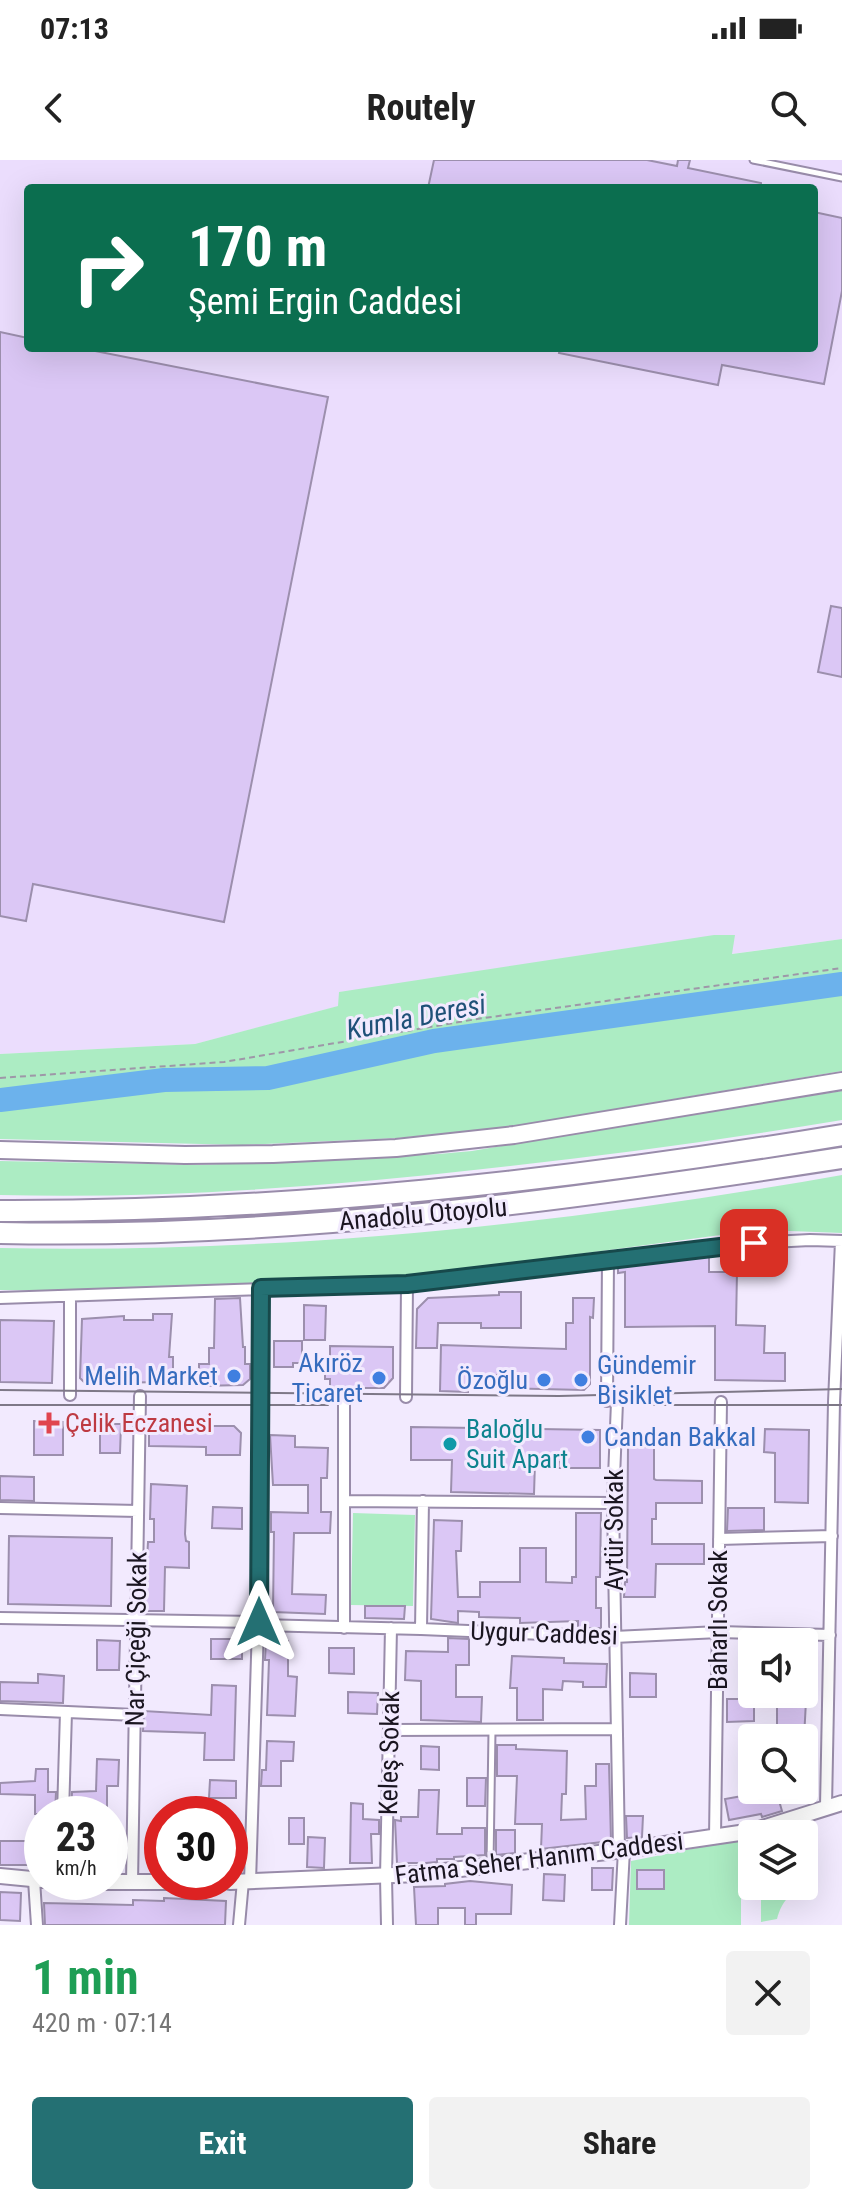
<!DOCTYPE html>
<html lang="en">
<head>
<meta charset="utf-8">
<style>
	:root { --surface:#fff; --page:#f2f2f2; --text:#222; --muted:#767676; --accent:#247073 }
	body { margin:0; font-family:"Roboto Condensed",sans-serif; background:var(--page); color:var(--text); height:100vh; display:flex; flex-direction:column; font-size:30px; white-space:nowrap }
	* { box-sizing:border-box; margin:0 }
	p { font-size:26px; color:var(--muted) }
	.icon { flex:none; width:44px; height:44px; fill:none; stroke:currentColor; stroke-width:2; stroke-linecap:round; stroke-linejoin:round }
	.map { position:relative; height:1765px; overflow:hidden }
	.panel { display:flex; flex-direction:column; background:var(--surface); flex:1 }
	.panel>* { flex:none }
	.guide { position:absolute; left:24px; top:24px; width:794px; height:168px; border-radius:8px; box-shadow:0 8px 32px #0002; background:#0b6e4f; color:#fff; overflow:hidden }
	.controls { position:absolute; left:738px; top:1468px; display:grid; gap:16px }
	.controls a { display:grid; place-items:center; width:80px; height:80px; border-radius:8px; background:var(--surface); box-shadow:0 8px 32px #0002; font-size:40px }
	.speed { position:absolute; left:24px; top:1636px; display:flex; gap:16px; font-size:40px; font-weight:700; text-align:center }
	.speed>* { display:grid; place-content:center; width:104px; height:104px; border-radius:50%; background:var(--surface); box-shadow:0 8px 32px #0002; line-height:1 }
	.speed small { font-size:20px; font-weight:400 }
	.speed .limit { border:12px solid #d22; background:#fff; color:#111 }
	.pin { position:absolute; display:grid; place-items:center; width:68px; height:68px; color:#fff; margin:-34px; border-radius:16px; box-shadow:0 4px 12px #0006 }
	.me { position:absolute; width:88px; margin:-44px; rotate:0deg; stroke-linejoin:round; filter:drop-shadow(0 0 6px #0008) }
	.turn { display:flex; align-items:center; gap:28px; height:168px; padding:0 32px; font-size:36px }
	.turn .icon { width:104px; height:104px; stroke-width:2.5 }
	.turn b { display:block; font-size:56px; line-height:68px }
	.round { display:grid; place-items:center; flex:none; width:84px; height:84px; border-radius:8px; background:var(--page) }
	.overview { display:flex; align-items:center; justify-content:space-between; height:136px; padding:0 32px }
	h1 { font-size:48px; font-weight:700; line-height:60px; color:#1e9e55 }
	.primary-button { display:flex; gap:16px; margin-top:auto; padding:16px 32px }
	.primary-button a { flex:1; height:92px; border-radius:8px; background:var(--accent); color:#fff; font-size:32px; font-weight:700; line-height:92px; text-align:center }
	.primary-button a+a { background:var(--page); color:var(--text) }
	.status { display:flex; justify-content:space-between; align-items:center; height:56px; padding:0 40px; background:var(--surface); direction:ltr }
	.status svg { height:22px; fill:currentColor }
	header { display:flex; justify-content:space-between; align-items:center; height:104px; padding:0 32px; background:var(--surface); font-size:36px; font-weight:700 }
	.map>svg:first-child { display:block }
	.built { fill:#ebddfd; fill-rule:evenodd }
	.green { fill:#acecc3 }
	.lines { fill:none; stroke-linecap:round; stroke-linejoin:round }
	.river { stroke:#6cb2ec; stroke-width:24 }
	.building { fill:#dbc7f5; stroke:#9c8fad; stroke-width:2 }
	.lane-casing { stroke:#998caa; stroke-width:9 }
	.street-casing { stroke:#998caa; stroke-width:14 }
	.secondary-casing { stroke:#998caa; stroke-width:18 }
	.primary-casing { stroke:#998caa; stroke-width:20 }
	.highway-casing { stroke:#998caa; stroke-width:24 }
	.path { stroke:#9e97a8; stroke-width:2; stroke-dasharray:6 4; stroke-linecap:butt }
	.lane { stroke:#fff; stroke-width:5 }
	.street { stroke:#fff; stroke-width:10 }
	.secondary { stroke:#fff; stroke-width:14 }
	.primary { stroke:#fff; stroke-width:16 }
	.highway { stroke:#fff; stroke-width:20 }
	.tram { stroke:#7e7887; stroke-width:2 }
	.route-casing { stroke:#17494b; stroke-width:20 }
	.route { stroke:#247073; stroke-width:14 }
	.shop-dot { fill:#3f7fe0; stroke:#f2eafe; stroke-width:3 }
	.health-dot { fill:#e0444e; stroke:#f2eafe; stroke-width:3 }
	.culture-dot { fill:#0f9aa8; stroke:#f2eafe; stroke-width:3 }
	.labels { text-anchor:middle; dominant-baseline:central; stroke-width:6; stroke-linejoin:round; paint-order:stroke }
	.street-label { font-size:26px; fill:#1a1520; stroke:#f2eafe }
	.shop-label { font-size:26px; fill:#366cbe; stroke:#f2eafe; text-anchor:end }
	.health-label { font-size:26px; fill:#be3a42; stroke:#f2eafe; text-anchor:start }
	.culture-label { font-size:26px; fill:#0d838f; stroke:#f2eafe; text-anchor:start }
	.water-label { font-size:28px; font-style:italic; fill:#1f5178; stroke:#f2eafe }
</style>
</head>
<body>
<div class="status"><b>07:13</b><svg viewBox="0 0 49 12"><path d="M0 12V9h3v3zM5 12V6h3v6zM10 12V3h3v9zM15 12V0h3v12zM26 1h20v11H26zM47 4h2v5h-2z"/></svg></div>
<header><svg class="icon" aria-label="back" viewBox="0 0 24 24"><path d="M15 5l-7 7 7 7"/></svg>Routely<svg class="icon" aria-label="search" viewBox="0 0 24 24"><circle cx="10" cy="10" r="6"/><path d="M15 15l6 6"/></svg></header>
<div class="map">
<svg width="842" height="1765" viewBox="0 0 842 1765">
	<rect width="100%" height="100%" fill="#f2eafe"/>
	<path class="built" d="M0,0H842V779L731,794L339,832V846L195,884L0,894ZM28,28H814V188H28Z"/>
	<path class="green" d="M714,775H735L732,794L842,779V911L506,967L398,978L242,985L0,979V894L195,884L338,846L339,832Z
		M842,931V960C723,980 603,996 483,1009C322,1027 162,1039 0,1035V1001L199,1005L439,994L472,991L658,959Z
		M842,1015V1073L764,1070L728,1074L408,1117L71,1131L0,1130V1088C281,1094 565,1064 842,1015Z
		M353,1353L415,1355L413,1446L351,1445Z
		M752,1677V1685L741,1689V1765H629L631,1701Z
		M761,1726H803C789,1735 782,1741 777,1759L761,1762Z"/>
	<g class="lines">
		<path class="river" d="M0,940L164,920L268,918L434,881L842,824"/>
	</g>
	<path class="building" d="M434,0H647L677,6L678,0H690L688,8L761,23V28H428Z
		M814,52L842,58V131L824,224L722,205L718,225L559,193L560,188H814Z
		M0,172L28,178V188H80L328,237L224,762L33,724L26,761L0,756Z
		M831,446L842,448V517L818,512Z
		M709,1096V1112H737L736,1165L765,1166L764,1193H785V1221L715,1220V1166L625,1167V1112L618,1113V1107Z
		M499,1132H521V1168H481V1163H438L437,1188H416L417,1149L428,1138L499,1135Z
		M240,1138L243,1187H245V1204H250V1219L243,1225L199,1226V1204H209V1188H214L215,1139Z
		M573,1138H594L593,1158L590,1157V1224L584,1230L498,1228V1215H468V1232L440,1231L441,1185L566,1189V1163H573Z
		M304,1145L326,1146L325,1180H304Z
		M153,1154H172L169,1197H173V1222L85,1223L80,1218L82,1159L124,1156V1160H153Z
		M0,1160L54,1161L52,1223L0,1222Z
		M274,1181H302V1203H293V1207H274Z
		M330,1186L393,1187V1218L384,1228H330V1219H325V1201H330Z
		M149,1260L196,1261V1266H234L241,1273L240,1295H206V1287L149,1286Z
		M34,1261L63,1262V1295H34Z
		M100,1264H121L120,1293H100Z
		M411,1267L600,1270V1308H558L559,1302H535L534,1334L451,1332L452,1300H411Z
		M765,1269L809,1270L808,1343L775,1342V1293L764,1292Z
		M270,1275L295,1276V1287L328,1288L327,1318H321V1352H331L330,1373H294L292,1434L326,1435L325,1454L273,1452L274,1372H271V1352L308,1353V1325H273Z
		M628,1287H654V1319L656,1320L702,1321V1343H656V1359H652V1384H704V1404H656L655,1437H624L625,1422H627Z
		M0,1316L34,1317V1341L0,1340Z
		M151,1324L187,1326L185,1374L186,1381L189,1382V1408L165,1407L164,1451H144L148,1382H154V1359H150Z
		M213,1347L242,1348V1369L212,1368Z
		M728,1348H764V1370L727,1371Z
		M576,1353H601L600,1417H596V1448H601V1468H578V1461L520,1463V1458L479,1457V1452L458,1451V1463L431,1459L434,1360L462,1361L461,1391H456L458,1437H480V1422H520V1388H546V1422L572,1423V1417H576Z
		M9,1376L112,1378L111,1446L8,1444Z
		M365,1446H405L404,1459L365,1458Z
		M448,1478L469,1479V1505H456V1537H482L481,1562L421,1560V1521L405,1520L406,1491L448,1492Z
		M211,1479H242V1499H211Z
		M97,1480L120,1481L119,1510H97Z
		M266,1480L288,1481V1516L297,1517L295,1556L267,1555L269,1500H265Z
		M329,1488H354V1514L329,1513Z
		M512,1496L564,1498V1503L607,1504L606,1527H583V1522L563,1521L562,1530L543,1529V1560H517V1528H510Z
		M630,1513L656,1514V1537H630Z
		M38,1514L64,1516L63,1543L0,1541V1522L38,1523Z
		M212,1525L236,1526L234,1600H204L205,1573L143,1571L144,1551L211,1555Z
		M348,1532L378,1533L377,1554L348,1553Z
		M727,1539H754V1561L727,1562Z
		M777,1541H806L804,1578H777Z
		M267,1581L294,1582L293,1601H281V1626H261L262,1610H266Z
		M497,1585H516V1589L567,1591L566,1634H562L561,1660L586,1659L585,1626H596V1604H609L611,1681L541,1689L542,1664H515L517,1616H497Z
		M421,1586L439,1587V1610L421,1609Z
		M97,1599L119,1600L118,1626H107V1654H71L72,1632L96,1631Z
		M36,1609H48V1632H56L55,1654H35V1635L0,1634V1623L35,1621Z
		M467,1618H486L485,1646H467Z
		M210,1620L236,1621V1638H209Z
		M419,1630H439L437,1674H462V1668H485V1695L454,1697V1699H437V1702L426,1703H397L395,1660L401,1661V1657H418Z
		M776,1630L782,1651L762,1657L761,1654L729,1660L725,1639Z
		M351,1643L363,1644V1659L379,1660V1674H371L372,1703H350Z
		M626,1656H643L642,1677L627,1678Z
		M289,1658H304V1684H289Z
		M496,1670H515V1693L496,1695Z
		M308,1677L325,1678L324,1708L307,1707Z
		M0,1681H42V1705H0Z
		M592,1708H613L612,1730H592Z
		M637,1710H664V1729H637Z
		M544,1714L565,1715L564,1741L543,1740Z
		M470,1721L512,1725L511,1754H476V1765H465V1748H438V1765H416L414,1727L445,1726V1724Z
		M0,1732L21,1733L20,1761L0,1760Z
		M164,1738L226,1741L225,1765H45L44,1743L133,1745V1740L164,1741Z"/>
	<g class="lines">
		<defs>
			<path id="lane" d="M753,0L842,18
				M490,1705L492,1571"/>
			<path id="street" d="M0,1138L407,1124L754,1083L810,1080L842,1081
				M70,1235V1136
				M406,1237L407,1124
				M607,1241L608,1099
				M617,1242L613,1343L619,1690
				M344,1341L613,1343
				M0,1348L138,1351
				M719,1379L832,1376
				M0,1458L259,1462
				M258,1465L421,1469L614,1477L719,1472L830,1475
				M344,1468V1238
				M421,1469L423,1341
				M0,1549L135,1555
				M390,1570L615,1569
				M826,1646L834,1242L841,1081
				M63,1654L66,1552
				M715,1677L721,1242
				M34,1720L37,1765
				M250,1722L258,1465L261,1128
				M132,1723L140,1236
				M239,1765L243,1721
				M387,1765L386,1717L391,1468
				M620,1765L624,1690"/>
			<path id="secondary" d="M0,1716L42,1720
				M83,1722H197
				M230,1722L418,1714L624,1690L753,1671L842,1643"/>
			<path id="primary" d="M0,990L185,995L273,994L396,988L514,975L842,921"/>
			<path id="highway" d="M0,1051C282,1052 564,1021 842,975
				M0,1073C284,1079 563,1041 842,998"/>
		</defs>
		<use href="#lane" class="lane-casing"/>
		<use href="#street" class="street-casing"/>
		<use href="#secondary" class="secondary-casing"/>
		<use href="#primary" class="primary-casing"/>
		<use href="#highway" class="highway-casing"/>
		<path class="path" d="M0,918L224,902L477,859L842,808"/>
		<use href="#lane" class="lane"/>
		<use href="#street" class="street"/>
		<use href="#secondary" class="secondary"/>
		<use href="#primary" class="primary"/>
		<use href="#highway" class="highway"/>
		<path class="tram" d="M0,1230L559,1236L842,1229
			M0,1245H328
			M632,1245H842"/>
	</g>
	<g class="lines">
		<defs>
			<path id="route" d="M259,1462L261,1128L407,1124L754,1083"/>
		</defs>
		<use href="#route" class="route-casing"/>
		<use href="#route" class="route"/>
	</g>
	<g class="shop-dot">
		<circle cx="234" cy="1216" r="8"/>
		<circle cx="379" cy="1218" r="8"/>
		<circle cx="544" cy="1220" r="8"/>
		<circle cx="581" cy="1220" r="8"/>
		<circle cx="588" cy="1277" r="8"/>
	</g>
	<path class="health-dot" d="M45 1251h8v8h8v8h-8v8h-8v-8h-8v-8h8z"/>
	<circle class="culture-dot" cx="450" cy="1284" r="8"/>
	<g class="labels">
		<g class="street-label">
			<text transform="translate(423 1054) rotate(-5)">Anadolu Otoyolu</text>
			<text transform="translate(614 1370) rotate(-90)">Aytür Sokak</text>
			<text transform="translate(718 1460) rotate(-90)">Baharlı Sokak</text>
			<text transform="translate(544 1473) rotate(2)">Uygur Caddesi</text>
			<text transform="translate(136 1479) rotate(-89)">Nar Çiçeği Sokak</text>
			<text transform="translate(389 1593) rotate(-89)">Keleş Sokak</text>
			<text transform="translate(539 1698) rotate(-7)">Fatma Seher Hanım Caddesi</text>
		</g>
		<g class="shop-label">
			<text x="363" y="1203">Akıröz<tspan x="363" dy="30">Ticaret</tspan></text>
			<text x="597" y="1205" text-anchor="start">Gündemir<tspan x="597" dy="30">Bisiklet</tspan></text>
			<text x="218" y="1216">Melih Market</text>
			<text x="528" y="1220">Özoğlu</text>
			<text x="604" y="1277" text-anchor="start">Candan Bakkal</text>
		</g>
		<g class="health-label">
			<text x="65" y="1263">Çelik Eczanesi</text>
		</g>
		<g class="culture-label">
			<text x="466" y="1269">Baloğlu<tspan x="466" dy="30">Suit Apart</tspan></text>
		</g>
		<g class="water-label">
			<text transform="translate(416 857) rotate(-11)">Kumla Deresi</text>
		</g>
	</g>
</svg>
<div class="controls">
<a><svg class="icon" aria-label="sound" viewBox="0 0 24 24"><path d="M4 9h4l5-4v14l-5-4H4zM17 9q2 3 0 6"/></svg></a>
<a><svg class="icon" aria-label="search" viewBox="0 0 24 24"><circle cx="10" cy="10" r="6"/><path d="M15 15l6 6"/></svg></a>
<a><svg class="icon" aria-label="layers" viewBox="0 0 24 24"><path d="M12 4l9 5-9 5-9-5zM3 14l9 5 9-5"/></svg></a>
</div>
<div class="speed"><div>23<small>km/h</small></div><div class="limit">30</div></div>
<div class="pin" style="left:754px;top:1083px;background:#d93025"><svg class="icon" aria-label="arrive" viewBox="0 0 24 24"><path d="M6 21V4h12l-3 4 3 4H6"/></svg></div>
<svg class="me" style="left:259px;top:1462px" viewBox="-20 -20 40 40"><path d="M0-17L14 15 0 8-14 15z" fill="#247073" stroke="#fff" stroke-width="4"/></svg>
<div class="guide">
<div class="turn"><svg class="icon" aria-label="right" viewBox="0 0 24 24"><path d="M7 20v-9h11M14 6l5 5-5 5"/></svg><div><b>170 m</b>Şemi Ergin Caddesi</div></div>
</div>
</div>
<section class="panel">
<div class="overview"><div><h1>1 min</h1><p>420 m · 07:14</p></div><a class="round"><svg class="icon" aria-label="close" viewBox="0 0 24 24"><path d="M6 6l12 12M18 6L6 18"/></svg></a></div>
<div class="primary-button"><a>Exit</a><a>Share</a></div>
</section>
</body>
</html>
